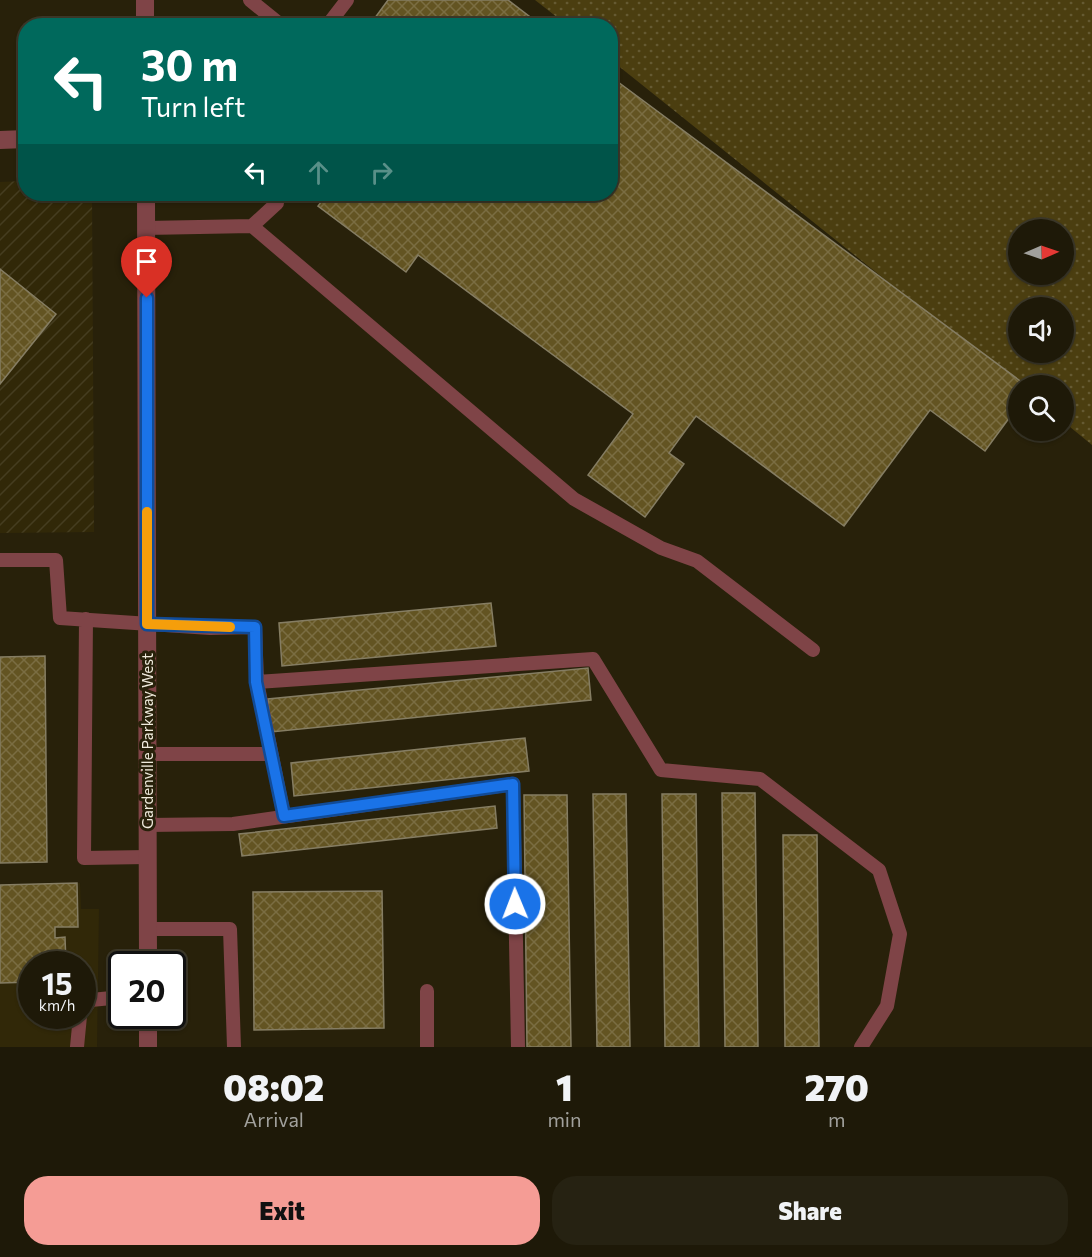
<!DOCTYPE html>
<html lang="en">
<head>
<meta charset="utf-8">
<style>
	:root { --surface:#1e1908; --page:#262212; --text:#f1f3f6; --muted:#a1a09c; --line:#3c3829; --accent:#f59c95 }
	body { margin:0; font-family:Commissioner,sans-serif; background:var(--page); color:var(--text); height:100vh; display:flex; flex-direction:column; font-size:22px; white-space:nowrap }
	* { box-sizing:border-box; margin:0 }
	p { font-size:20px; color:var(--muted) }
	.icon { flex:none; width:33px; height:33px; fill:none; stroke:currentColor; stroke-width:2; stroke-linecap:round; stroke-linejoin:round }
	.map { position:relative; height:1047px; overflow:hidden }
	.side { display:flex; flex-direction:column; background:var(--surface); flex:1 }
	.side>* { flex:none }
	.hud { position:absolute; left:18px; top:18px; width:600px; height:183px; border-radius:24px; box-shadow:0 2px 4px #0004,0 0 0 2px var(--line); background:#00695c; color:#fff; overflow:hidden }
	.needle { width:39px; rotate:88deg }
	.controls { position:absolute; left:1008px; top:219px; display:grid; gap:12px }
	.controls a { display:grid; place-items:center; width:66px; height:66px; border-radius:50%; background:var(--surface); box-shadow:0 2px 4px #0004,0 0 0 2px var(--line); font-size:30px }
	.speed { position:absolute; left:18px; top:951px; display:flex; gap:12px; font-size:30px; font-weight:700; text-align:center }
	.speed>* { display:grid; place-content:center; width:78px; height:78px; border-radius:50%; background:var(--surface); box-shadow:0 2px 4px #0004,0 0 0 2px var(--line); line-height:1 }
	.speed small { font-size:15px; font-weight:400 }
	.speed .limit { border:3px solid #111; border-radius:9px; background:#fff; color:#111 }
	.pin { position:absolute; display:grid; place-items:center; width:51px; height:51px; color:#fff; margin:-62px -26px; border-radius:50% 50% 50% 0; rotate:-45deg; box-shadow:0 0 6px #0007 }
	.pin .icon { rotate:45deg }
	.me { position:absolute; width:66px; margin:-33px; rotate:359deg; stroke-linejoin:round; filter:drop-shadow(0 0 4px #0008) }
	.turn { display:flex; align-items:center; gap:21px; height:126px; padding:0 24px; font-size:27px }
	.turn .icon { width:78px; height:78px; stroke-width:2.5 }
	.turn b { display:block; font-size:42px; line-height:51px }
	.lanes { display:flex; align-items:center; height:57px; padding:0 24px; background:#0003; justify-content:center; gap:30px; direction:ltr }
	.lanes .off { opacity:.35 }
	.eta { display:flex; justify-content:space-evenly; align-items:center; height:102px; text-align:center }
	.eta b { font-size:36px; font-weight:800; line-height:42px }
	.button { display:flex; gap:12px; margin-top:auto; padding:12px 24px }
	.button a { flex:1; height:69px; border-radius:24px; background:var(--accent); color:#111; font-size:24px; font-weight:800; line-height:69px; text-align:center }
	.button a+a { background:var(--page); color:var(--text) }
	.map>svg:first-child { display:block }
	.built { fill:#312808; fill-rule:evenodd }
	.industrial { fill:url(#industrial-furrows) }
	.grass { fill:url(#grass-dots); fill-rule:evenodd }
	.building { fill:url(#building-cross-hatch); stroke:#857d63; stroke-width:1.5 }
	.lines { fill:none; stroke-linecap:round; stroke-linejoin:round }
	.service { stroke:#7f4447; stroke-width:14 }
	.minor { stroke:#7f4447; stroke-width:18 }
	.route-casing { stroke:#114b97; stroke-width:15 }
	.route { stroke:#1a73e8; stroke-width:10 }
	.slow { stroke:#f59e0b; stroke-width:10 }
	.labels { text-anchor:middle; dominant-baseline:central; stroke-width:6; stroke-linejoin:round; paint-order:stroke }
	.street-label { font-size:15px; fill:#f0ebdd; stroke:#28210a }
</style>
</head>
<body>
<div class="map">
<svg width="1092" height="1047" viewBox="0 0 1092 1047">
	<defs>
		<pattern id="industrial-furrows" width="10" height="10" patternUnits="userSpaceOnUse" patternTransform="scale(1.5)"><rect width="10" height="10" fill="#312808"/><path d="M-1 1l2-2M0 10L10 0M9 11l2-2" fill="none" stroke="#453d20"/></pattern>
		<pattern id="grass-dots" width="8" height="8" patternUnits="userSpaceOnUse" patternTransform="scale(1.5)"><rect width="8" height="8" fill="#4b3e10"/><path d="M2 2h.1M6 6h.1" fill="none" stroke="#655a32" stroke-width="1.8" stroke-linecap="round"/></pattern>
		<pattern id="building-cross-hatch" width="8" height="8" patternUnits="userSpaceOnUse" patternTransform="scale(1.5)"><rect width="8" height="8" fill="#635422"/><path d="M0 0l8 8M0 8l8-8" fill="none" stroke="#7a6d42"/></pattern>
	</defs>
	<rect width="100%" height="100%" fill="#28210a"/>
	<path class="built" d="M80,883L81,909H99L97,1047H0V885ZM32,964H82V1016H32Z"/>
	<path class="industrial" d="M25,181L26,194H92L94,532L0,533V182Z"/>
	<path class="grass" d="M535,0H1092V445L1064,422V386H1018L611,60L610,26L567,25ZM1018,230H1064V274H1018ZM1018,308H1064V352H1018Z"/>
	<path class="building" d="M388,0H508L542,26H369Z
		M610,76L1027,386H1018V406L985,451L930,410L844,526L696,416L669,453L684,464L645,517L588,475L633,414L418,255L406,272L318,206L327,194H610Z
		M0,269L56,314L0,384Z
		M491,603L496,646L282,666L279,623Z
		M45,656L47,862L0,863V657Z
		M588,668L591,700L271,732L268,699Z
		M525,738L529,771L294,796L291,763Z
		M722,793H755L758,1047H725Z
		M593,794H626L630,1047H597Z
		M662,794H696L699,1047H665Z
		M524,795H567L571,1047H527Z
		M495,806L497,828L242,856L239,834Z
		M783,835H817L819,1047H785Z
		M77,883L78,927H55V938L65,937L66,964H32V982L0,983V885Z
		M382,891L384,1028L254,1030L253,892Z"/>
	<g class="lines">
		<path class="service" d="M250,0L282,26
			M327,26L347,0
			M252,226L574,499L661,548L697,561L813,650
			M146,228L252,226L277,203V194
			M0,560H56L60,618L210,628L255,627L257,682
			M86,619L84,858L147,857
			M147,754H269
			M284,816L257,682L593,659L661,770L760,779L879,870L900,934L887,1006L861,1047
			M147,825L233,824L513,784L518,1047
			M148,929H230L234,1047
			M427,991V1047
			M82,1012L91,1000L122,997
			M77,1047L80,1016"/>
		<path class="minor" d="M145,0V26
			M0,140L26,139
			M146,194L148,964
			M148,1016V1047"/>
	</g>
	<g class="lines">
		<defs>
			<path id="route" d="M147,298V624L255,627L256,682L284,816L513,784L515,904"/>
		</defs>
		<use href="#route" class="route-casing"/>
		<use href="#route" class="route"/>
		<path class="slow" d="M147,512V624L230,627"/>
	</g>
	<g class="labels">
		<g class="street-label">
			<text transform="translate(147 741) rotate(-90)">Gardenville Parkway West</text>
		</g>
	</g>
</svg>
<div class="controls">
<a><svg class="needle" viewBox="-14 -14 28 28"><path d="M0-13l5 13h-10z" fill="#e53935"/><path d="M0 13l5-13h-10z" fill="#a1a09c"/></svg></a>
<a><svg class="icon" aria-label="sound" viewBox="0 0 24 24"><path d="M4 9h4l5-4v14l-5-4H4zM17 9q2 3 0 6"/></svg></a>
<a><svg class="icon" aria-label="search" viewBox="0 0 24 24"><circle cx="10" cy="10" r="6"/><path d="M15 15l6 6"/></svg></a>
</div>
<div class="speed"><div>15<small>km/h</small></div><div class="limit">20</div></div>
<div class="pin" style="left:147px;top:298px;background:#d93025"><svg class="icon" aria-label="arrive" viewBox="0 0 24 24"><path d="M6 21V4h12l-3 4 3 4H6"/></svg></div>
<svg class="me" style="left:515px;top:904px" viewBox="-20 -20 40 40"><circle r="17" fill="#1a73e8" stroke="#fff" stroke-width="3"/><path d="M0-11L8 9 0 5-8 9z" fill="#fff"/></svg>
<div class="hud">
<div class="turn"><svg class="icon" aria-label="left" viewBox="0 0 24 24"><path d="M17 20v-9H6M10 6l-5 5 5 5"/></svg><div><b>30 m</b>Turn left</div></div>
<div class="lanes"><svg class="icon" aria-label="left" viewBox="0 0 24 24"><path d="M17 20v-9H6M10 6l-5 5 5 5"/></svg><svg class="icon off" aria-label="ahead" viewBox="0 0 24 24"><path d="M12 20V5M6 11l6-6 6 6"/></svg><svg class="icon off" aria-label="right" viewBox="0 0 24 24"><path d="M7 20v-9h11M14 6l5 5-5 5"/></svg></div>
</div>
</div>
<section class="side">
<div class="eta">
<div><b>08:02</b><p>Arrival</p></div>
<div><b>1</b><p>min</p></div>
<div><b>270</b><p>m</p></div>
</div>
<div class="button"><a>Exit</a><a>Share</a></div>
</section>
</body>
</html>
